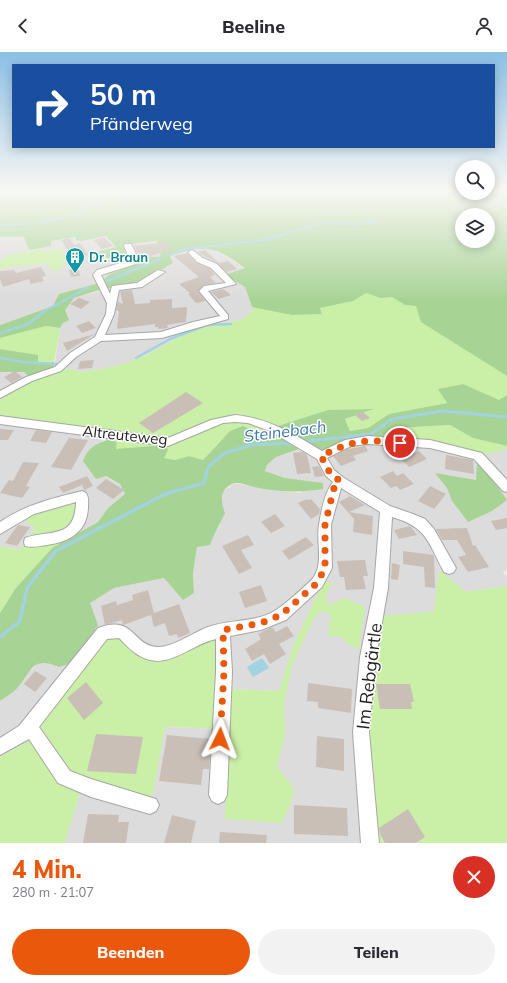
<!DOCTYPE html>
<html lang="de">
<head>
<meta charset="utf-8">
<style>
	:root { --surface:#fff; --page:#f2f2f3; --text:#2b2b33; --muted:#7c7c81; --accent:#ea580c }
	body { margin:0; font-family:Mulish,sans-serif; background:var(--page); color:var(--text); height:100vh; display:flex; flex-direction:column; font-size:15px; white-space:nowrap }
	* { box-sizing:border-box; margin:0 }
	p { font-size:13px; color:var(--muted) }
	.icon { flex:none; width:22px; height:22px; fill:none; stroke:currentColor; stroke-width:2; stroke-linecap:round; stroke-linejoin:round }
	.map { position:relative; height:791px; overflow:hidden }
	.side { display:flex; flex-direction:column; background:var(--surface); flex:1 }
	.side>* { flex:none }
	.guide { position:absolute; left:12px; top:12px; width:483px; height:84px; border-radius:0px; box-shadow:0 2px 10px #0003; background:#1a4fa0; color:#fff; overflow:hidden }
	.buttons { position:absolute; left:455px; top:108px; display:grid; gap:8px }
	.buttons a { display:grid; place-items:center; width:40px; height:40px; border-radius:50%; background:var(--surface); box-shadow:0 2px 10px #0003; font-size:20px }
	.pin { position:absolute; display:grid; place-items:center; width:34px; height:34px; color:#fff; margin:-17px; border:2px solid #fff; border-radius:50%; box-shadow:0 1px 4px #0007 }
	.me { position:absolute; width:44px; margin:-22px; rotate:3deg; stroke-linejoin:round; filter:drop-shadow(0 0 3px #0008) }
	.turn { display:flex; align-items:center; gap:14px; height:84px; padding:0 12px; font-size:18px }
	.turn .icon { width:52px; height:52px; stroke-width:2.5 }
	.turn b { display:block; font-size:28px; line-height:34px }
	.round { display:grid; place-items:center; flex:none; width:42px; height:42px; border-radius:21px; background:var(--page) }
	.headline { display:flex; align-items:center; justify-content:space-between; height:68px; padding:0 12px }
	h1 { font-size:24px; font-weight:800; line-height:30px; color:var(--accent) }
	.button { display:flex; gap:8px; margin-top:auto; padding:8px 12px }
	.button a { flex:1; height:46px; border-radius:24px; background:var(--accent); color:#fff; font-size:16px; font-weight:800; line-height:46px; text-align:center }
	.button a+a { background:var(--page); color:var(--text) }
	header { display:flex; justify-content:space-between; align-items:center; height:52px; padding:0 12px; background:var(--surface); font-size:18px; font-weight:800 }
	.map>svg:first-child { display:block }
	.residential { fill:#dddcdc }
	.grass { fill:#c9f0a6 }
	.forest { fill:#a7d495; fill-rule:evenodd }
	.water { fill:#a1d3e3 }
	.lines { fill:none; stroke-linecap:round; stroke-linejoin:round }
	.stream-far3 { stroke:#a1d3e3; stroke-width:2 }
	.stream-far2 { stroke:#a1d3e3; stroke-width:2.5 }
	.stream-far1 { stroke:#a1d3e3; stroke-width:3 }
	.stream { stroke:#a1d3e3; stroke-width:3.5 }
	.building { fill:#c9bfb7 }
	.minor-casing { stroke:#a6a6a6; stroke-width:2 }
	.minor { fill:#fff; fill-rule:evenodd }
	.route { stroke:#ea580c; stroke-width:7; stroke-dasharray:0 12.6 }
	.labels { text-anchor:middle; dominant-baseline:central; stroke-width:3; stroke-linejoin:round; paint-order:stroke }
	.far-culture-label { font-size:13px; font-weight:bold; fill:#0d838f; stroke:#fff; text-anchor:start }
	.street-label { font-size:15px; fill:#1f1f1f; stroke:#fff }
	.water-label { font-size:16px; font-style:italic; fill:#3f77b1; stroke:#fff }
	.near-street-label { font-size:18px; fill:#1f1f1f; stroke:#fff }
</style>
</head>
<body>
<header><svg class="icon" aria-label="back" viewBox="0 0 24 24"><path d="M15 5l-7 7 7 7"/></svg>Beeline<svg class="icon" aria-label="person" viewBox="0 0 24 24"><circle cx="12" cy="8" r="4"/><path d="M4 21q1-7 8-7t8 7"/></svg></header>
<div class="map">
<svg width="507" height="791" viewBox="0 0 507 791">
	<rect width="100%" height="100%" fill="#f1ede4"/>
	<path class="residential" d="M106,184L116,195L96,200L97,208L131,192L156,189L163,197L159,205L141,204L138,212L99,231L83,236L53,254L0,273V185H24L29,198L51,189L77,185L83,189Z
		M202,196H209L222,202L246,217L245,235L252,255H256L242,268L216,273L180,285L147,303L117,314L83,320L70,317L54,316L60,276L65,258L74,246L147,226L173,211L170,204Z
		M4,319L24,320L29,325L0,348V320Z
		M0,366L113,384L111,387L102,389L105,424L120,432L125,442L108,456L98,470L80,481L75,448L23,466L36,476L19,498L0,494Z
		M379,386L483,403L507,397V518L503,520L507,526V534L466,540L434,560L375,791H65L81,737L151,748L164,675L228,677L272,757L279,639L228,637L230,576L161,608L101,589L27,690L0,705V649L14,639L25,623L39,611L49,610L59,615L90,550L99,544L114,536L164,526L174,538L194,541L193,521L197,495L210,492L214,481L220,473L221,450L224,439L233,432H240L279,439L301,441L303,429L285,426L265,419L267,413L276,405L299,397L322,401Z"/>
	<path class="grass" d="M61,196L68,210L61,211L63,217L52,219L48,211C32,214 16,213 0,217V209L5,207L3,204L43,197L44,199Z
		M366,240L381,246L392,245L405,253L416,254L488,312L507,324V343L499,349L463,332L439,337L447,351L389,362L368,376L350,379L345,367L372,358L278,374L287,382L276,388L243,374L220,389L203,408L189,404L175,408L116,397L117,391L111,387L112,385L0,366V348L3,344L32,327L61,317H70L83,320L117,314L147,303L180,285L203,276L242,268L256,255L292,263L322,261L320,256L353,249Z
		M46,274L60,276L54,310L37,311V303L0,297V286Z
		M450,373L473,386L507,394V397L483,403L379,386L395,376Z
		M74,448L80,481L52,496L15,537L0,561V494L19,498L35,476L22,466Z
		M439,518L466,540L507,534V791H375L364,676L378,564L434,560Z
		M325,527L332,532L326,543L327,554L345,546L365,555L359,598L347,591L341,584H328L331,562L321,559L314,566L292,613L284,651L285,682L277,714L294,737L291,751L282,771L225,767L228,677L165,675L152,748L81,737L65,791H0V705L27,690L101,589L119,583L144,602L213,586L221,598L228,637L279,639L294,592Z"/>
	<path class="forest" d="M0,138H462V141H488V138H507V324L421,270L416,254L405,253L392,245L381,246L366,241L353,249L320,256L322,262L292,263L252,255L245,235L225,223L245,216C214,194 207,192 170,204L173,211L147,226L131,232L96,239L74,246L65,258L69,268L63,271L60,276L46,274L0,286V273L53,254L59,242L99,231L110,222L138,212L141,204L159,205L163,197L156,189L131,192L129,202L97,208L96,200L116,195L106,184L82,189L76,188V185L51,189V194L29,198L24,185H0ZM462,163H488V189H462Z
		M0,297L38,303V311L54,310V316L29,325L24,320H0Z
		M463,332L499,348L507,343V394L473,386L450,373L395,376L379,386L322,401L299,397L276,405L267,413L265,419L285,426L323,431V437C299,441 277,440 254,435C248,434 239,429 232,432C219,438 221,451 225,461C220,472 214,481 210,493L197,495L193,521L194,541L183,548L164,526L114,536L90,551L98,573L72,611L59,615C29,601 30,626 13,640C9,643 4,646 0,649V561L15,537L52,496L98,470L108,456L125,442L120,432L106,424L96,427L83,409C88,395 97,391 111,387L117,391L116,397L166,393L168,398L164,406L175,408L189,404L203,408L230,379L243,374L276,388L287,382L278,374L328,358L374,357L345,367L350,379L368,376L389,362L447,351L438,337Z
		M477,412L484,416L507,448L492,459L468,470L452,449L447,436L435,421L476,428Z"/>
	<path class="water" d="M262,606L269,616L253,625L247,615Z"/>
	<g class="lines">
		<path class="stream-far3" d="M243,138L283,142L329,138
			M351,138H371
			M435,138L486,150L507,152
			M68,164L80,160L87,152L117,148L163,138
			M37,171L62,166
			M0,173L28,172
			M169,203L185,197L265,188L322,171L361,172L378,169
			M134,218L162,206"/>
		<path class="stream-far2" d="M103,231L136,217
			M0,281L28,272L45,259L89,235
			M0,306L23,310L57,312
			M136,306L170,287L207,273L231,272"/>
		<path class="stream-far1" d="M301,390L371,382L392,367L443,359L507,365
			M168,441L204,431L208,415L225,401L251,393L294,391"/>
		<path class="stream" d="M0,585L20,569L27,536L56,499L163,443L172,440"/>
	</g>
	<path class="building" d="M104,185L113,194L102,197L94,188Z
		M70,186L74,193L80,191L88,203L73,206L61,188Z
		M165,190L171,198L140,207L134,194Z
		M205,198L219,211L228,209L237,217L226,220L218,211L197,200Z
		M187,201L196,211L210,217L215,223L210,225L216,231L204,233L198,239L205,249L196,251L188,242L190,241L179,232L199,225L174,204Z
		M41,215L46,224L42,225L44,229L31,232L29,227L3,235L0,227V219L14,218L16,221Z
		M78,216L80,224L71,225L69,218Z
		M223,237L231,243L219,247L211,240Z
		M132,238L135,252L150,251V248L172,247V256L187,255L186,270L167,273L168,276L158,277V275H155V272L117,277L119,259L116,258L118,250L123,252L120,239Z
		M79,246L90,250L81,257L70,252Z
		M89,269L96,276L82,281L76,274Z
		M95,282L67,299L63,291Z
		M94,308L92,316L78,317L80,309Z
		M15,319L22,325L11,331L4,325Z
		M186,340L203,351L153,381L139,371Z
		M363,360L370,366L362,369L355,363Z
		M0,377L14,378L8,388H0Z
		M36,378L52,380L46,391L30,389Z
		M69,386L88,388L71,418L51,415Z
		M365,394L368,399L353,404L356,408L341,414L333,404L348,397Z
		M419,399L427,407L409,415L401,407Z
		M303,400L307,403L311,421L297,422L293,401Z
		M446,403L473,408L474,422L445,417Z
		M23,410L39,411L26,434L30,435L22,446L0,441L9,428L13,429Z
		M319,414L324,424L315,425L312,415Z
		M393,419L397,424L403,421L414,432L400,438L396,434L391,436L380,425Z
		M87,424L93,434L84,438L82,433L63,441L59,435Z
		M106,427L124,438L113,447L96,436Z
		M430,434L446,442L434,457L418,449Z
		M350,444L365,453L349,460L373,464L372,483L353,480L354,467L339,450Z
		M307,447L308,448L311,447L320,457L319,462L311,467L298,451Z
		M275,462L285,474L271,481L261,470Z
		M507,466V476L496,478L491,469Z
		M18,473L30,475L17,494L5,491Z
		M410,474L417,483L399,487L394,478Z
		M467,476L473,494L475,493L489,515L468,520L458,505L466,503L457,488H442L436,477Z
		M248,483L254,493L241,498L252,516L239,522L222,494Z
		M306,485L314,493L289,508L282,499Z
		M403,499L434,503L435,536L425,535L424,515L403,512Z
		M365,508L368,524H363L366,537L346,538L344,525H340L337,509Z
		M392,511L400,513L398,528L391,527Z
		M261,533L267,549L245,556L239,540Z
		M148,538L154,561L179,552L190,581L178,586L177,582L169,584L165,571L154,575L151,563L123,573L122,568L105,573L101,554L116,549L117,553L133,548L132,543Z
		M287,574L294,584L279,592L286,602L270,612L264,602L252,609L245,597L261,587L258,582L272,575L276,580Z
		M35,619L47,626L35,640L24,632Z
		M86,630L103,651L84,668L67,646Z
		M308,631L352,637L351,661L318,656V650L307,649Z
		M376,632H410L414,650H411L412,657H380Z
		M96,682L143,685L136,722L87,719Z
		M167,683L211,687L209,717H203L201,733L159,729Z
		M317,684L344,687V719L316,715Z
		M294,753L347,756L348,784L294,782Z
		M408,757L425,785L416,791H385L380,782L379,776Z
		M88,762L119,763L118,770H129L126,791H83Z
		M172,763L196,769L191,791H164Z
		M220,780L267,783L266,791H219Z"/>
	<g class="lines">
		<defs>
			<path id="minor" d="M125,192H131L139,208L136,212L101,223L110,242L112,234L137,231L158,218L165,220L142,235L119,238L114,262L105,283L161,280L193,270L220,264L199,239L204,234L226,231L211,216L197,210L188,200L192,198L203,206L217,212L236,232L208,239L228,263V267L162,286L101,289L76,305L61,319L32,329L0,346V339L26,325L55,315L70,301L95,285L106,262L107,251L93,223L97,218L130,208L124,194Z
				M235,363C268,366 294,382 322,399L345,388L368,384L430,388L482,401L507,428V440L503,439L474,407L430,396L368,392L351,394L327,406L334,418L344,426L390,454L413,462L425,467L434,477L456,516L454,520L449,522L444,520C428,490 427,475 392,465L388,536L376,605L369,680L379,791H361L353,680L360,605L374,536L380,460L341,436L331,473L332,516L322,535L286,568L261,578L230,584L232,620L227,743L224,749L218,752L212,749L209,743L216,620V587C191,592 167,620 140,604C132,600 125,592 119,586L107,587L39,675L70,719L91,727L156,747L159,753L156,759L150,762L91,745L58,731L29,687L0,703V686L19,674L98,576C134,562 132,593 157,595C172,596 194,580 208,575C229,567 256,571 276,558C283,554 307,533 313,526C324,511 316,490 319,473C321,459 325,440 333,430L326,424L317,407L270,379L248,371L235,370L223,371L168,394L0,372V364L168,386L211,368Z
				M82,439L86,441C89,445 88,451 88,456C87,480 69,490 47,493C40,494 32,496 25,494L24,490L25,486C51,477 75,488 76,450L34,462L0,482V470C25,453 53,446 82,439Z"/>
		</defs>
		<use href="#minor" class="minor-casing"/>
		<use href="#minor" class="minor"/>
	</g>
	<linearGradient id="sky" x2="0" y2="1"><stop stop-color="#8bc0e6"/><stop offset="0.56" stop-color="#f9f7f3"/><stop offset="1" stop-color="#f9f7f3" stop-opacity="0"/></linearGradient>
	<rect width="507" height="248" fill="url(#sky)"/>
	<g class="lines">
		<path class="route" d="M220,687L224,620L223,578L261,571L281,563L317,531L325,516V473L331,448L334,436L340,429L330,421L321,404C353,388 365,387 400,391"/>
	</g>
	<defs>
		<symbol id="building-pin" viewBox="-11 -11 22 30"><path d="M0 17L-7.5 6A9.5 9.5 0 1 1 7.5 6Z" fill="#0f9aa8" stroke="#fff"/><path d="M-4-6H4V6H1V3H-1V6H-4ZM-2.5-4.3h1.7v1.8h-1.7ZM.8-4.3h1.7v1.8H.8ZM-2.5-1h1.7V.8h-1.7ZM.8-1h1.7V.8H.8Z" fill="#fff"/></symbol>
	</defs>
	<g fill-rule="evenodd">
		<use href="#building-pin" x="64" y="194" width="22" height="30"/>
	</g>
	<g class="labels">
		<g class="far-culture-label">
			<text x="89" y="205">Dr. Braun</text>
		</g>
		<g class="street-label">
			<text transform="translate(125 383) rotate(6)">Altreuteweg</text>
		</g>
		<g class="water-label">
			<text transform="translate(285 379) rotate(-7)">Steinebach</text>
		</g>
		<g class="near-street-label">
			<text transform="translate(369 624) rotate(-83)">Im Rebgärtle</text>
		</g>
	</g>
</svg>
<div class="buttons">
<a><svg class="icon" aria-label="search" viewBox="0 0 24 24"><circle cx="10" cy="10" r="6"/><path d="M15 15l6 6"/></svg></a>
<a><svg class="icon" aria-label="layers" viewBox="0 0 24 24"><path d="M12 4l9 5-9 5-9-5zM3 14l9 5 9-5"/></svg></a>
</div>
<div class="pin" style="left:400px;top:391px;background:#d93025"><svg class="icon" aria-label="arrive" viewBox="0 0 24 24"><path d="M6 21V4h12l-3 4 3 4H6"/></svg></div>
<svg class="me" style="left:220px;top:687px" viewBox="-20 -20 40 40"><path d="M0-17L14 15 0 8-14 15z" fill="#ea580c" stroke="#fff" stroke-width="4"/></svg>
<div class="guide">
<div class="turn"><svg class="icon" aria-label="right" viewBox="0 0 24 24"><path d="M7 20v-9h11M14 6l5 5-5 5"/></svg><div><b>50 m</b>Pfänderweg</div></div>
</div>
</div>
<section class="side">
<div class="headline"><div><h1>4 Min.</h1><p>280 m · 21:07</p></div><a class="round" style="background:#d93025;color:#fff"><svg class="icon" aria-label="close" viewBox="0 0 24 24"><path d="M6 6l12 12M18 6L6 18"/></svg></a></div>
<div class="button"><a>Beenden</a><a>Teilen</a></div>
</section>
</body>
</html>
